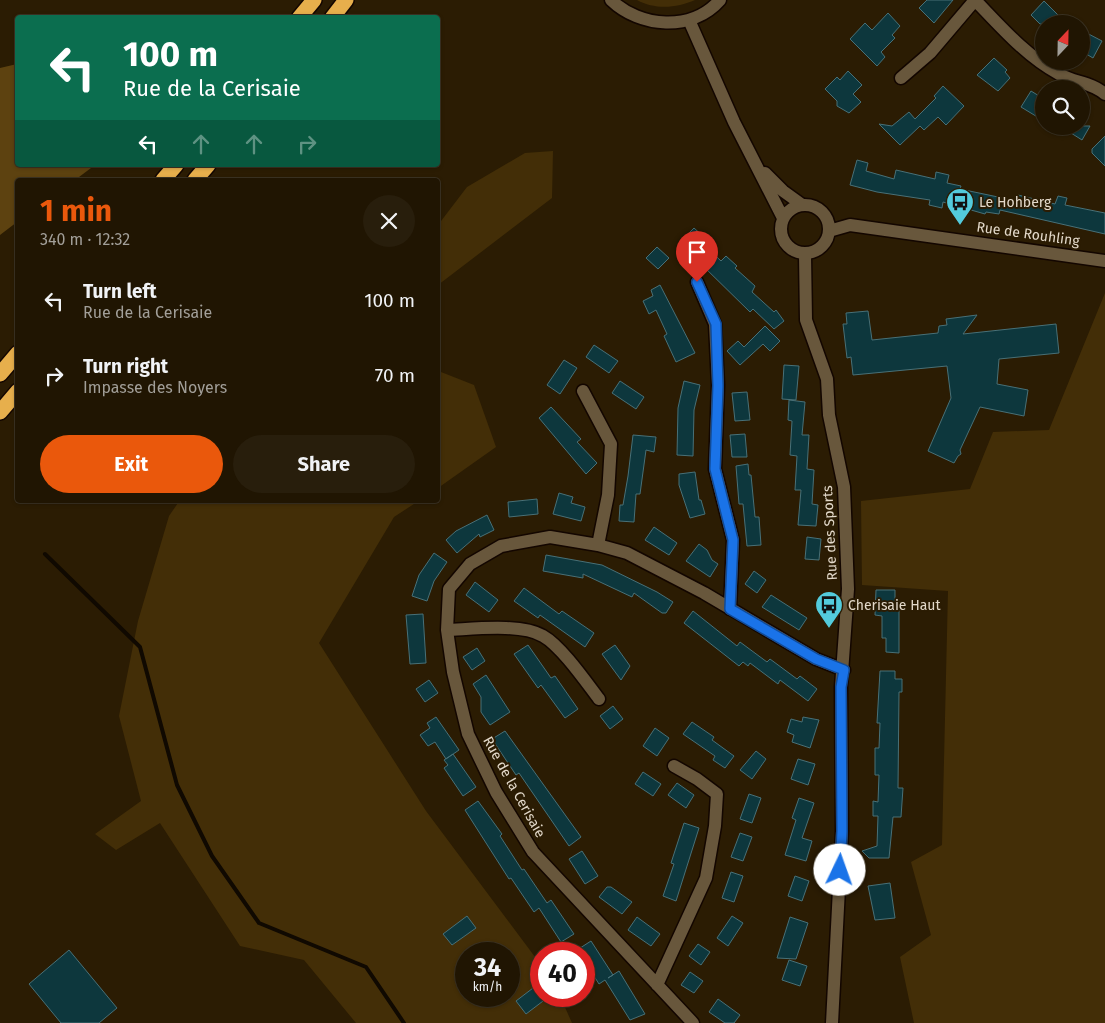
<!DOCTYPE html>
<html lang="en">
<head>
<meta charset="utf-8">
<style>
	:root { --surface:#201502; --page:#281e0c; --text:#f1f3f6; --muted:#a29f99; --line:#3d3424; --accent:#ea580c }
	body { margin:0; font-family:"Fira Sans",sans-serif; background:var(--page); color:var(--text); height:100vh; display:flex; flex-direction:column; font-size:19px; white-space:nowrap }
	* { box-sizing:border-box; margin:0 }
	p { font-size:16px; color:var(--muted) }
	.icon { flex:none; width:28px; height:28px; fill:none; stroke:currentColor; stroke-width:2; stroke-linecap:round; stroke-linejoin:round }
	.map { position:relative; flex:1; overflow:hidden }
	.side { position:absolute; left:15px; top:178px; width:425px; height:325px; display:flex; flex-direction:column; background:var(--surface); border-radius:5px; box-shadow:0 1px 4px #0004,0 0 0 1px var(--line) }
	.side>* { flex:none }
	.top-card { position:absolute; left:15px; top:15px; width:425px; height:152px; border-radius:5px; box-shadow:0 1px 4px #0004,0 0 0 1px var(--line); background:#0b6e4f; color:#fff; overflow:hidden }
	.needle { width:32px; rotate:22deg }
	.tools { position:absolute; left:1035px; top:15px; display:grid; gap:10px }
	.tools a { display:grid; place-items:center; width:55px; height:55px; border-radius:50%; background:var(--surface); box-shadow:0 1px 4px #0004,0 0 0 1px var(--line); font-size:25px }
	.speed { position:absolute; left:455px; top:942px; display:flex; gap:10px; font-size:25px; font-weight:700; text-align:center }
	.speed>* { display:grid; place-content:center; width:65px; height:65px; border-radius:50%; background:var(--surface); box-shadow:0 1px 4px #0004,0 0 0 1px var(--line); line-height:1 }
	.speed small { font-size:12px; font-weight:400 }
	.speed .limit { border:8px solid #d22; background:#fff; color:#111 }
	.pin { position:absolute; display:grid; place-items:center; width:42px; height:42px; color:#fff; margin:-51px -21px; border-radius:50% 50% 50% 0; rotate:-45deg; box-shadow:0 0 5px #0007 }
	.pin .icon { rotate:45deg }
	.me { position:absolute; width:55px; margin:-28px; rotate:3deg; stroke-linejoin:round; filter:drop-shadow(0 0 4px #0008) }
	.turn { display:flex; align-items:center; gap:18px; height:105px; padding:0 25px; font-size:22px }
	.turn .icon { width:65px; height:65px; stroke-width:2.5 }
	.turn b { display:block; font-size:35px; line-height:42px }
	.lanes { display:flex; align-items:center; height:48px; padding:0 25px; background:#0003; justify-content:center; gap:25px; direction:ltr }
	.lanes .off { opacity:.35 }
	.round { display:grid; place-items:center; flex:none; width:52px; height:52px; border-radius:26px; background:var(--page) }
	.overview { display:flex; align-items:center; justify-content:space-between; height:85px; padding:0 25px }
	h1 { font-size:30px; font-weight:700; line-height:38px; color:var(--accent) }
	.action { display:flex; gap:10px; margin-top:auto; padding:10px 25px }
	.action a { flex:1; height:58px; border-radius:30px; background:var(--accent); color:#fff; font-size:20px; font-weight:700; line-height:58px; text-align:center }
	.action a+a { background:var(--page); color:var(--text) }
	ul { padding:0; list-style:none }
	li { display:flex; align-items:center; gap:15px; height:75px; padding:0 25px }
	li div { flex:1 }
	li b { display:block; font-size:19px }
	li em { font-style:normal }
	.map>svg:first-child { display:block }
	.green { fill:#432e07; fill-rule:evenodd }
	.forest { fill:#5d4210 }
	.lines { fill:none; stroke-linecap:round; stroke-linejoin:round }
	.stream { stroke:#100901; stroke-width:4 }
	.building { fill:#0d373d; stroke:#487077 }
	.street-casing { stroke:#130600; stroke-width:15 }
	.secondary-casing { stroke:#130600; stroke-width:15 }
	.highway-casing { stroke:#130600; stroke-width:18 }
	.street { stroke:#68573c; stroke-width:12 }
	.secondary { stroke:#68573c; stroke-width:12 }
	.highway { stroke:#e7af4c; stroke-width:15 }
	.route-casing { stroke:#114b97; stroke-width:12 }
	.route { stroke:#1a73e8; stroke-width:9 }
	.labels { text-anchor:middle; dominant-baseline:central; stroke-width:4; stroke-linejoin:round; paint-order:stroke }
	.poi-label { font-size:14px; fill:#e3d9ca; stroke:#2b1c03; text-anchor:start }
	.street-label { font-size:14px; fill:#e3d9ca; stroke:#2b1c03 }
</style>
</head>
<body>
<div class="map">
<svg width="1105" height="1023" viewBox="0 0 1105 1023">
	<rect width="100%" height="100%" fill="#2b1c03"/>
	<path class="green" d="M637,0H695C677,8 655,10 637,0Z
		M553,151L552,198L438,285V225L467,187L525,153Z
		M1105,293V1023H914L900,957L931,935L911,862L942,845L948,591L862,585L861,501L970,489L993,432L1049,430Z
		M438,366L441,372L474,385L496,447L438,488Z
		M180,500H420L394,517L319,643L426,811L541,965V996H560L572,1023H356L304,960L240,946L160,823L116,850L95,834L141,801L119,716L138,621L169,516ZM466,954H509V996H466Z"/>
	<path class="forest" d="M17,64L18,165H95L75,180H18L17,222L0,235V68Z"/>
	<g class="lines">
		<path class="stream" d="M45,554L140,647L177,785L212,856L259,923L366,967L404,1023"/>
	</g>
	<path class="building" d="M927,0H953L934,23L919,8Z
		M1044,1L1067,24H1040L1031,15Z
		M888,13L900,26L892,35L895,38L881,52L885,57L877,66L850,39L865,23L872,30Z
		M1081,30L1102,41L1093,58L1081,51Z
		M994,58L1007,70L1005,72L1010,78L998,91L977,75Z
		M848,71L862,85L853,94L861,102L849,113L837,106V101L825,89L837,77L840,80Z
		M943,86L964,106L946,125L938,117L924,130L920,126L900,145L879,124L892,126L909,112L915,119L936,98L934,96Z
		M1031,91L1044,99V121L1021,107Z
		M1060,126H1090L1082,140Z
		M1105,136V166L1092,153V149Z
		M857,160L868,163L866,171L894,179L896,170L935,179L936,172L949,175L947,183L961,186L960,189L1017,201L1018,195L1055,204L1058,196L1067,198L1065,205L1105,213V234L1000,210L999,214L986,212L985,214L943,202L942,208L929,205L930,200L877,192L850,185Z
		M694,228L705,238L701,242L721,261L726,256L737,266L735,268L755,286L752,292L774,312L776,310L784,321L774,329L753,309L750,312L700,263L703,260L682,240Z
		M657,247L669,258L658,269L646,258Z
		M660,285L695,353L676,362L664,336L667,334L656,310L649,314L643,301L653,296L651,290Z
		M868,311L872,340L938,333L939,326L947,325L946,319L977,315L963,334L1056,324L1059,353L999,359L997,384L1028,390L1024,416L980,407L960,450L961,454L958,456L954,463L928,451L951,398L947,366L853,375L851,357L847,358L843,324H847L846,313Z
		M765,326L780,341L770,351L763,344L740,365L727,351L738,341L744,347Z
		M594,345L618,361L609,373L586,357Z
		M564,360L577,368L560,394L547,385Z
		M784,365L799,366L796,400L782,399Z
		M620,381L644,397L636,409L612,393Z
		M684,381L700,385L694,410L693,456L677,455L678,408Z
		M747,392L750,420L735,421L732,393Z
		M789,400L805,402L802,435H809L807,469L814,470L812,504L818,505L816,526L798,525L801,490H795L797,456L790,455L792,421L788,420Z
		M551,407L581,439L577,442L597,463L586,474L539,418Z
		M745,434L747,457H732L730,435Z
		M633,435L656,437L654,452L646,450L640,494H636L634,522L619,521L620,505H623L628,476Z
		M748,464L749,475H751L755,517H759L761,545L747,546L743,504H739L736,466Z
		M695,472L699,500H701L705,514L690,518L679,485V474Z
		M559,493L573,497L571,503L585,507L581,521L553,514Z
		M537,499L538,514L509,517L508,502Z
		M487,515L494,530L480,537L479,534L457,553L446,540L456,531Z
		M654,527L677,543L669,555L645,540Z
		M807,537L821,539L819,560L805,559Z
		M699,544L707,550L712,560L718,564L710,577L686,561Z
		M434,553L447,562L434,581L427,601L412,596L419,575Z
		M546,555L602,565L657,592L673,602L666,613H662L634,593L632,597L583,574V578L543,571Z
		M754,571L766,580L757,593L745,584Z
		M475,582L498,600L489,612L466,595Z
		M524,588L559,614L562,611L594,633L585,647L540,615L538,618L514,601Z
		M876,590H895V601H899V653L886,652V638H882V616L875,615Z
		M771,595L807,618L799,630L762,607Z
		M693,611L737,646L740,642L767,662L770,659L797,679L800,676L817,689L808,701L780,680L778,684L750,663L748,666L743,662L739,666L684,623Z
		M423,614L426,663L410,664L406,615Z
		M528,645L551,678L555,676L578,709L565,718L541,685L538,688L514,654Z
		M615,645L630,666L621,680L602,654Z
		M477,648L485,661L472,670L463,657Z
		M880,671H895V679H902V692H899L898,788H903L901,817H893L889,858H869L862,851L877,846L878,816H873V801L878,802L879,775H875V748H879L880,723H877Z
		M486,675L510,712L490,725L481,712V697L473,684Z
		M429,680L438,693L425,702L416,689Z
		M613,706L623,719L610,729L600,716Z
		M436,717L459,750L446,759L435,742L428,746L420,735L430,728L427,723Z
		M803,717L819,720L810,748L792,742L794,735L787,732L791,719L802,722Z
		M692,722L714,737L712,740L734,756L725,768L713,760L715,756L683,734Z
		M655,728L669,738L657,756L643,746Z
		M505,731L581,837L569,846L519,773L516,775L492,739Z
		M756,751L766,759L752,779L740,770Z
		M453,754L476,787L463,796L444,768L448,765L444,760Z
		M798,759L815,764L808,785L791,779Z
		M643,772L661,784L653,796L635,784Z
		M677,783L694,795L686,808L668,795Z
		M749,794L761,798L752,823L740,819Z
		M799,798L814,803L802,838L812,841L806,861L785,855L796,820L792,818Z
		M478,801L502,834L500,836L522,870L524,869L547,903L551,900L574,934L561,942L539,908L534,912L511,878L509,879L465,810Z
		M684,823L699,828L676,901L663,896L674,864L671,863Z
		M740,833L752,837L743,861L731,857Z
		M582,851L598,876L585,884L569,859Z
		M731,872L743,876L734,902L722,898Z
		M795,876L809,881L802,901L788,896Z
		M890,883L895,918L875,920L868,886Z
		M607,887H611L632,902L622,914L599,897Z
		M467,916L476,928L452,945L443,934Z
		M732,916L743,923L728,946L717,938Z
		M637,917L660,934L651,946L628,930Z
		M790,917L808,923L796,959L777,958Z
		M591,941L613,975L608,978L619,971L645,1014L630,1020L605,980L599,984L584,960V954H580L577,950Z
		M698,944L710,952L701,965L689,956Z
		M69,950L117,1008L99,1023H61L29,984Z
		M789,960L807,966L800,986L782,980Z
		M690,972L703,981L694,993L681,985Z
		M537,985L541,991V996L547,998L526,1014L516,1001Z
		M718,999L740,1015L734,1023H725L709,1012Z"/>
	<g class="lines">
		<defs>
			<path id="street" d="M975,0C1001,27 1026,56 1059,74C1075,83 1091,82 1105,94
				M901,78L930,53L975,0
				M697,282L715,324L718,385L715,469L733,540L730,609
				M583,391L611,444L608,495L598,545
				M447,630C473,629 521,623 543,636C561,646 586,682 599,699
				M657,985L706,878L715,826L717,794L697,779L674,766
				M693,1023L533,852L496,792L468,734L453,672L447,630L449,589L470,564L501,546L550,537L598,545L627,553L704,593L816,659L844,670"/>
			<path id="secondary" d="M611,0C640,28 692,32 720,0
				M689,20L734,122L783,218
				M765,173L783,191L801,204
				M781 229a24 24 0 1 1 48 0a24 24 0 1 1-48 0Z
				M829,231L850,225L1105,261
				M805,255L806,320L827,379L829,415L844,487L848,589L841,687L842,831L832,1023"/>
			<path id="highway" d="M299,18L314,0
				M332,18L346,0
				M163,180L176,165
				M195,180L208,165
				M0,374L18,353
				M0,412L18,391"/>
		</defs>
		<use href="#street" class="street-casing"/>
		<use href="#secondary" class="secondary-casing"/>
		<use href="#highway" class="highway-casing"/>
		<use href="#street" class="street"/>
		<use href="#secondary" class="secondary"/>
		<use href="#highway" class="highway"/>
	</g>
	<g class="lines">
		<defs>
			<path id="route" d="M697,282L716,324L718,386L715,469L733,540L730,609L816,659L844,670L841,687L842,831L840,870"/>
		</defs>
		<use href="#route" class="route-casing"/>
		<use href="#route" class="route"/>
	</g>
	<defs>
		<symbol id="bus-pin" viewBox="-11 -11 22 30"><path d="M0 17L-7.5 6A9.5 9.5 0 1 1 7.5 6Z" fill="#53cbdc" stroke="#2b1c03"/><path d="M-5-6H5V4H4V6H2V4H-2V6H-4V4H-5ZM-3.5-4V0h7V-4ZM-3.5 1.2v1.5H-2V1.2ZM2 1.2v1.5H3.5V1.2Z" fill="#111"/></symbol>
	</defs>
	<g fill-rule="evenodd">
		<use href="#bus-pin" x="944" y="186" width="32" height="43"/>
		<use href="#bus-pin" x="813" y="589" width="32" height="43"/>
	</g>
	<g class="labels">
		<g class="poi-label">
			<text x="979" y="202">Le Hohberg</text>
			<text x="848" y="605">Cherisaie Haut</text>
		</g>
		<g class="street-label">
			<text transform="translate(1028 234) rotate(8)">Rue de Rouhling</text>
			<text transform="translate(830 533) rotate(-93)">Rue des Sports</text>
			<text transform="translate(514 787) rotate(61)">Rue de la Cerisaie</text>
		</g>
	</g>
</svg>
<div class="tools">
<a><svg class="needle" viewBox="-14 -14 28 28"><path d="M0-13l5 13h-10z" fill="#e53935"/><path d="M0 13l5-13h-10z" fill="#a29f99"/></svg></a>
<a><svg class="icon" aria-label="search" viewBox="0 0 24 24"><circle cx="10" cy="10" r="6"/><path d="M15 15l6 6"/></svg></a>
</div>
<div class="speed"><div>34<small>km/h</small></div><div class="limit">40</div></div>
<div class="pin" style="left:697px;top:282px;background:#d93025"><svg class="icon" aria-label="arrive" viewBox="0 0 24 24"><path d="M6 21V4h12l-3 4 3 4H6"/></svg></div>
<svg class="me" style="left:840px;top:870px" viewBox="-20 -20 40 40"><circle r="19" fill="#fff"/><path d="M0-13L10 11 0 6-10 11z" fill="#1a73e8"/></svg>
<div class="top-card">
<div class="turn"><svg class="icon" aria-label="left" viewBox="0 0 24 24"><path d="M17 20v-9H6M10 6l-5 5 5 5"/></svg><div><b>100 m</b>Rue de la Cerisaie</div></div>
<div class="lanes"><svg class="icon" aria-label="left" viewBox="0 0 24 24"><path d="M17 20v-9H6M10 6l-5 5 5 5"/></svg><svg class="icon off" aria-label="ahead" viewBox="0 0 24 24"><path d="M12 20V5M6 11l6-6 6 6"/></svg><svg class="icon off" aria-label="ahead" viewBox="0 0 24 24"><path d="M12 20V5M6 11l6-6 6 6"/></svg><svg class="icon off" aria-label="right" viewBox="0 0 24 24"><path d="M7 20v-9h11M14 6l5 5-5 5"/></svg></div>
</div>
<section class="side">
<div class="overview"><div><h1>1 min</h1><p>340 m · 12:32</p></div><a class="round"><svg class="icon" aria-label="close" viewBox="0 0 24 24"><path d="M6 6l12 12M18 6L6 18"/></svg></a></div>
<ul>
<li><svg class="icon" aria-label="left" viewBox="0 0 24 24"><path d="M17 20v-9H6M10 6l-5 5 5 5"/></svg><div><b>Turn left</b><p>Rue de la Cerisaie</p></div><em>100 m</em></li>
<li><svg class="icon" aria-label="right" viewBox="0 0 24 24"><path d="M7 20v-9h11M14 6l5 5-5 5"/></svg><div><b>Turn right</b><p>Impasse des Noyers</p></div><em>70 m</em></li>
</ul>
<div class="action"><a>Exit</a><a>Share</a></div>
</section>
</div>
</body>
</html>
